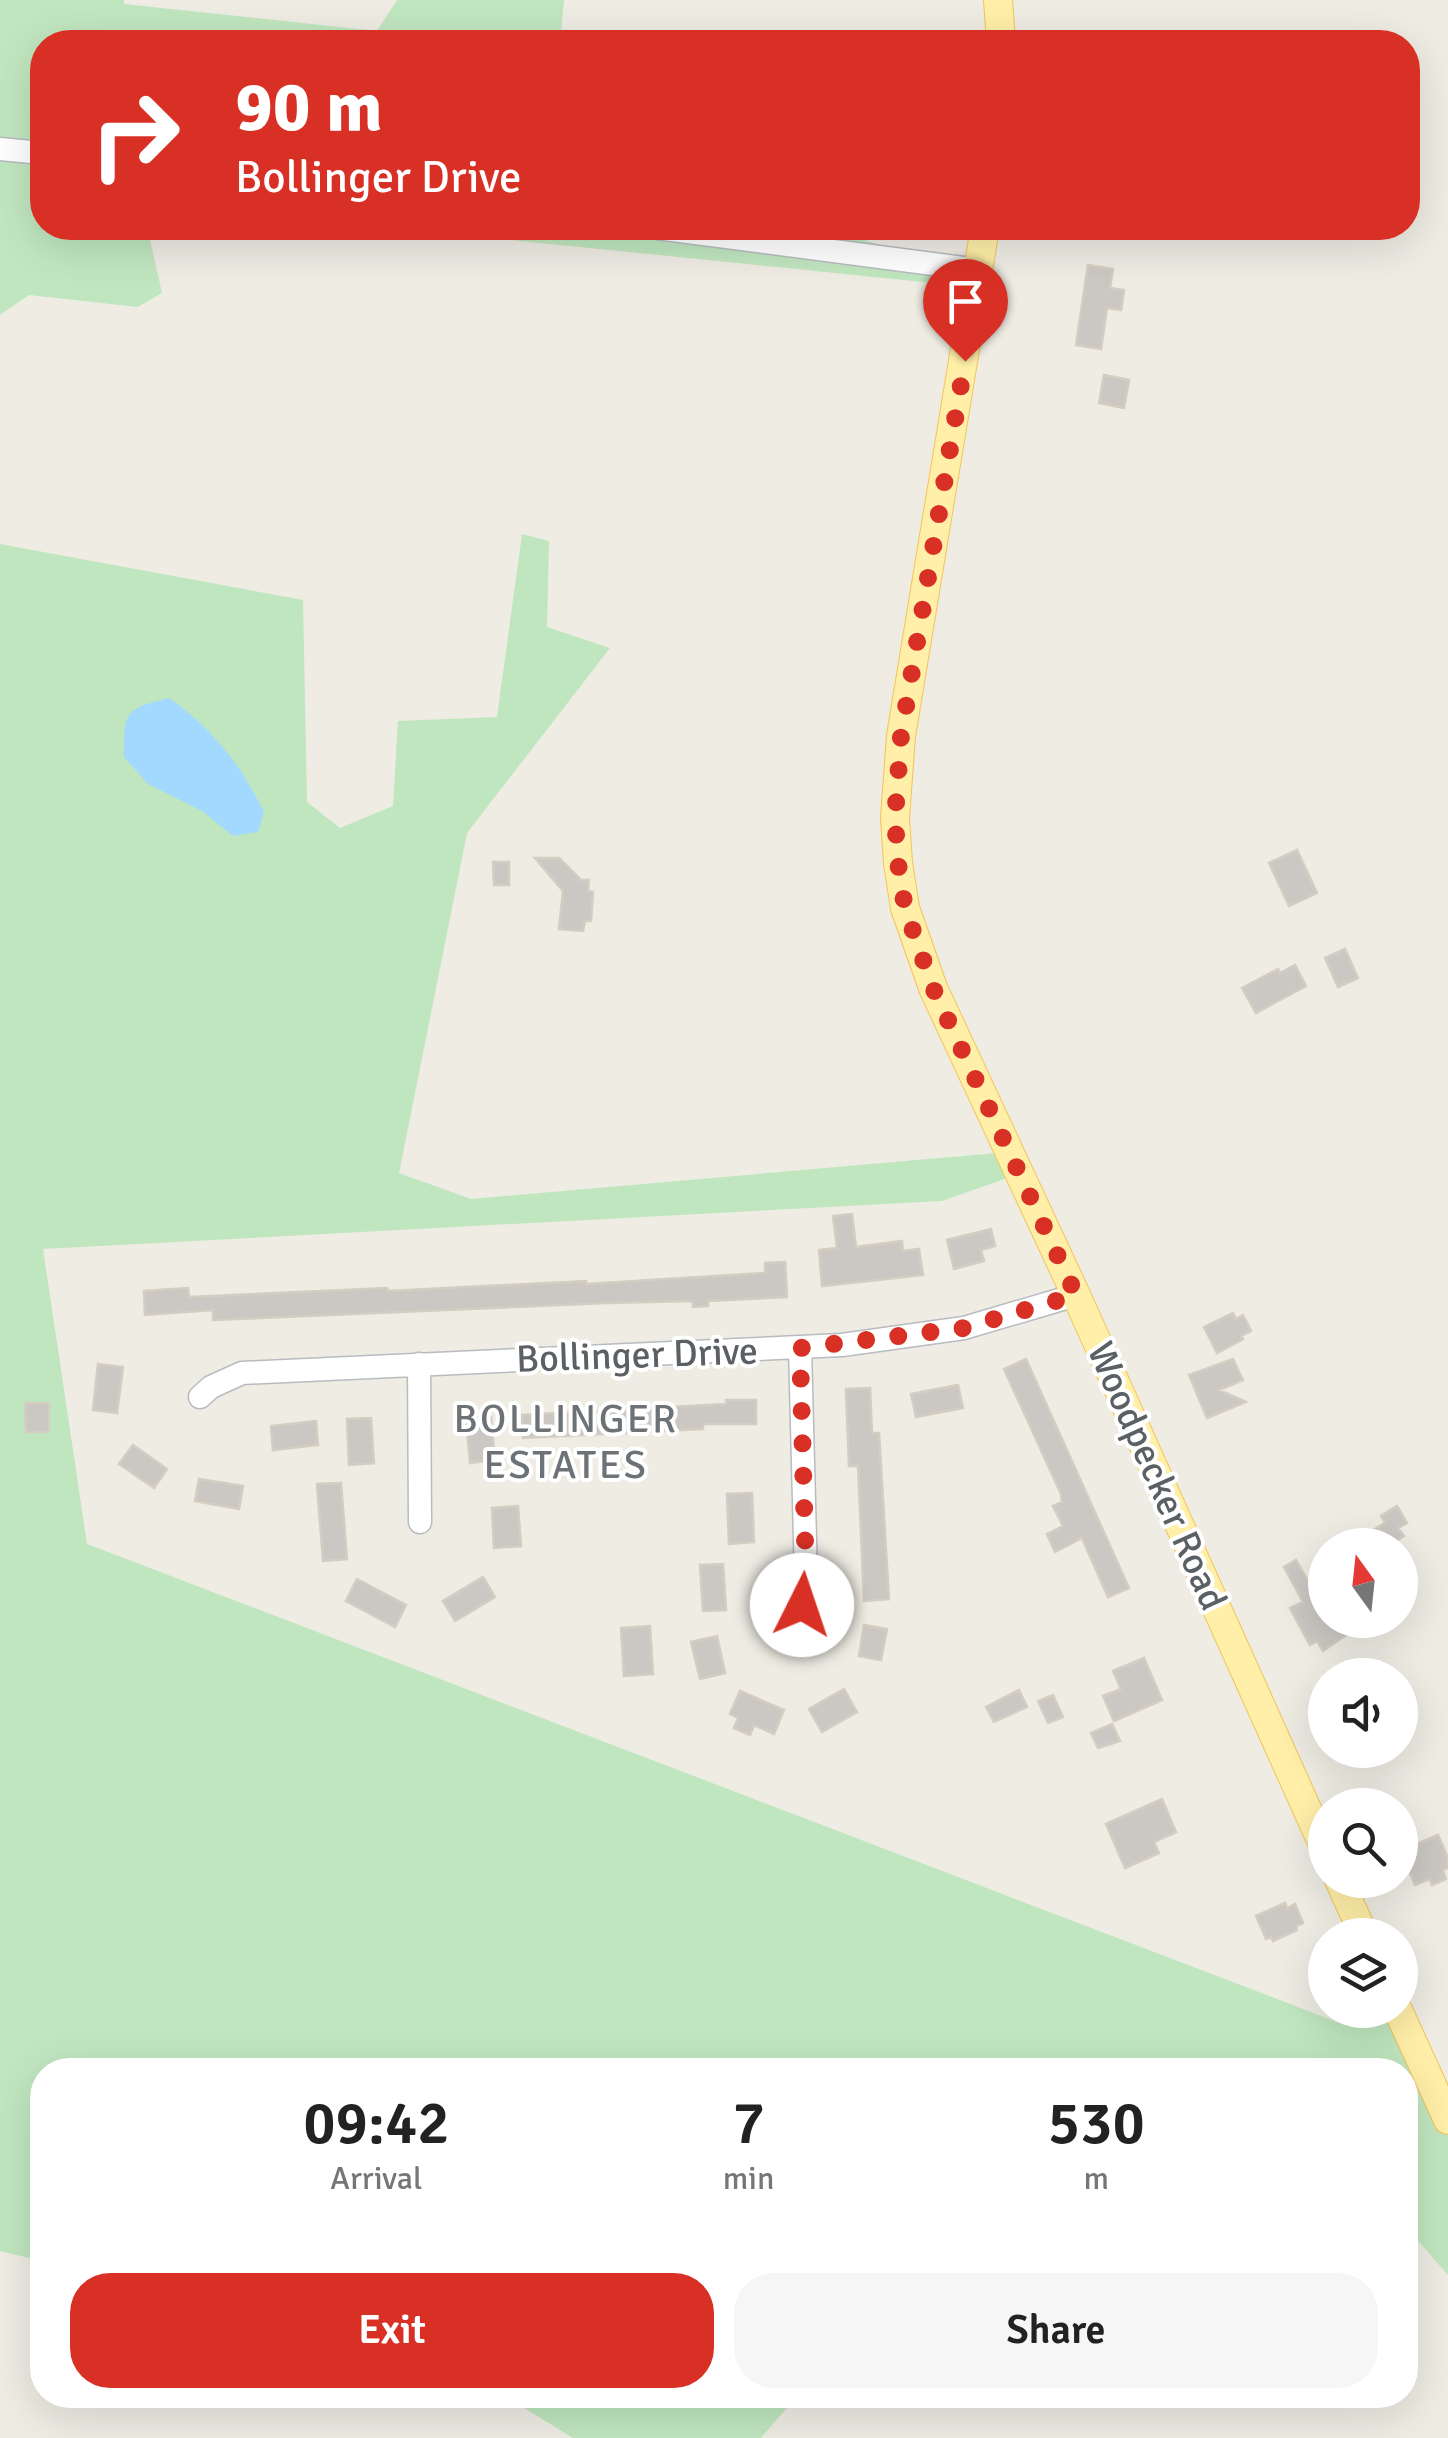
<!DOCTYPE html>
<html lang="en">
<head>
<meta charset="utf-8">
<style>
	:root { --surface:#fff; --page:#f6f6f6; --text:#222; --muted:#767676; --accent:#d93025 }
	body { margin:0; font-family:Signika,sans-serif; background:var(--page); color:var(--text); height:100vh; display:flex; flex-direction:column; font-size:38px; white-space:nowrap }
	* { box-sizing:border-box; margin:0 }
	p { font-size:32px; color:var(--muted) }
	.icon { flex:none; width:55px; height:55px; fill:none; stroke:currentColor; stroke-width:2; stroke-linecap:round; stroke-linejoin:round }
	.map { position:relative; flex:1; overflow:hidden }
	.drawer { position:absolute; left:30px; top:2058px; width:1388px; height:350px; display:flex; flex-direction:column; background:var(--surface); border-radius:40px; box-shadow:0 10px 40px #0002 }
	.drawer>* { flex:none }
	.guide { position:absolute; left:30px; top:30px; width:1390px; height:210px; border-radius:40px; box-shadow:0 10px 40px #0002; background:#d93025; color:#fff; overflow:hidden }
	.needle { width:65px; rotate:345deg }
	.fabs { position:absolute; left:1308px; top:1528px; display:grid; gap:20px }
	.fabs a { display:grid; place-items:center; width:110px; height:110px; border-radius:50%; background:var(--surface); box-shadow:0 10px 40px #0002; font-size:50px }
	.pin { position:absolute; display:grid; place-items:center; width:85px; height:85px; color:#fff; margin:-102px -42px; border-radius:50% 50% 50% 0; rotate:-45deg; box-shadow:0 0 10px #0007 }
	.pin .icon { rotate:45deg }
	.me { position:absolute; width:110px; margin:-55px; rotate:4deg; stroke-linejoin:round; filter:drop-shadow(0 0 8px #0008) }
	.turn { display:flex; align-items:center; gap:35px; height:210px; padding:0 40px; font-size:45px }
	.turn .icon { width:130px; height:130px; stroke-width:2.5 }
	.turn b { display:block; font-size:70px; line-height:85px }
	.eta { display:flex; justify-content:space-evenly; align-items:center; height:170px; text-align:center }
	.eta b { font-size:60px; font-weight:600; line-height:70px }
	.primary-button { display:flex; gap:20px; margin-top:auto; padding:20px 40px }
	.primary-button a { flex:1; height:115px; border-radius:40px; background:var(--accent); color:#fff; font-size:40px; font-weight:600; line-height:115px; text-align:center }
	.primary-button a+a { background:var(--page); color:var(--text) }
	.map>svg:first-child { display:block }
	.green { fill:#c0e6bf }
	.water { fill:#a3d9ff }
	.building { fill:#cbc8c3; stroke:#d3cdc2; stroke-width:2.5 }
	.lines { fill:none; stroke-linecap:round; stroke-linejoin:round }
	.minor-casing { stroke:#b8bbc0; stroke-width:25 }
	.major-casing { stroke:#f3c458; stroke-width:30 }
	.minor { stroke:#fff; stroke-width:22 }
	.major { stroke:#ffefa8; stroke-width:28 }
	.route { stroke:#d93025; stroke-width:18; stroke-dasharray:0 32.4 }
	.labels { text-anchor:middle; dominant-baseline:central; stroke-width:8; stroke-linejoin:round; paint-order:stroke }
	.street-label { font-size:38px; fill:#5b6064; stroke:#fff }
	.neighbourhood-label { font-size:40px; letter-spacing:2.5px; fill:#6c7276; stroke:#fff }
</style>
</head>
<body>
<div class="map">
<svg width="1448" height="2438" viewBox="0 0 1448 2438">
	<rect width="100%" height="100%" fill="#eeece3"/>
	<path class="green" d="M0,0H124V4L377,31L397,0H564L560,42H42V228H154L149,235L162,293L138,307L29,295L0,315Z
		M394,228H829L936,264L933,283Z
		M522,534L549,541L547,627L610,648L467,833L399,1173L471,1199L1009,1152L1019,1174L942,1201L43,1249L87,1544L1345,2025L1370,2010H1398L1448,2120V2275L1405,2226V2070H42V2261L0,2251V544L303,600L307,802L340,828L393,806L398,721L497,717Z
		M503,2395H798L761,2438H573Z"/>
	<path class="water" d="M169,698C212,728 241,765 264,812L258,832L233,836L202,811L148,784L124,757C124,712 124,709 169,698Z"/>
	<path class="building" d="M1088,265L1113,269L1110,288L1124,290L1121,310L1107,308L1101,349L1076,345Z
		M1104,375L1129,380L1124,408L1099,403Z
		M1297,850L1317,893L1289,906L1269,863Z
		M535,858H559L581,880H589L588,891L593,892L591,921H585L583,931L559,929L563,891Z
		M493,862H509V885H494Z
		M1345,949L1358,978L1338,987L1325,958Z
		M1295,965L1306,986L1256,1013L1242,988L1278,969L1280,973Z
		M852,1214L856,1247L902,1241L903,1251L919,1249L923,1275L822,1286L819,1250L837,1248L833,1216Z
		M991,1229L995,1246L981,1250L984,1261L954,1269L947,1240Z
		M785,1262L787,1297L708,1301V1306L693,1307V1301L607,1303L213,1320V1310L145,1315L144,1291L188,1288L189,1297L387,1288L388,1291L586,1281V1284L765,1273V1263Z
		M1233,1313L1236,1319L1243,1315L1251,1331L1241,1336L1243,1339L1217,1353L1204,1327Z
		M1026,1359L1129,1588L1108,1597L1082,1538L1055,1552L1047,1534L1063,1526L1053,1506L1062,1502L1061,1494L1004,1369Z
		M1233,1359L1243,1380L1219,1390L1246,1402L1207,1418L1189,1375Z
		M98,1364L123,1367L117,1413L93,1410Z
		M958,1385L963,1408L916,1417L911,1394Z
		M870,1388L872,1433H879L889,1599L864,1601L858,1466H849L846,1389Z
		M726,1400H756V1424H703V1429L523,1438L522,1415L726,1404Z
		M25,1403H49V1432H26Z
		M491,1417L495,1460L470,1463L466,1419Z
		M371,1418L374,1463L349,1465L347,1419Z
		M316,1421L318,1445L273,1450L271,1426Z
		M133,1445L167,1469L154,1488L119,1464Z
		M199,1479L243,1486L239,1509L195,1501Z
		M341,1483L347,1559L323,1561L317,1484Z
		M752,1493L754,1542L729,1544L727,1494Z
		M518,1506L521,1546L494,1548L492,1508Z
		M1397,1506L1407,1523L1398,1528L1404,1536L1390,1545H1348L1385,1523L1381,1516Z
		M1296,1560L1315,1593L1318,1591L1325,1604V1620H1338L1346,1635L1323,1651L1317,1641L1310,1645L1290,1608L1303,1602L1284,1567Z
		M723,1564L726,1610L703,1611L700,1565Z
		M483,1577L495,1597L455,1621L443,1601Z
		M357,1579L406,1605L395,1627L346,1601Z
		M864,1625L887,1629L881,1660L859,1656Z
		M650,1626L653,1674L624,1676L621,1628Z
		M717,1636L725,1673L700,1679L691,1642Z
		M1144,1658L1162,1700L1114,1721L1103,1696L1121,1689L1113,1671Z
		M844,1689L857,1712L822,1732L809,1709Z
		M1019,1690L1027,1707L994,1722L986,1707Z
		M740,1691L784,1710L774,1734L754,1725L750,1735L734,1728L738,1718L730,1714Z
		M1053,1695L1063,1717L1048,1723L1038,1701Z
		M1112,1724L1120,1741L1098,1748L1091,1733Z
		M1162,1799L1176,1832L1154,1842L1159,1853L1125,1868L1106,1824Z
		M1438,1835L1448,1858V1868L1443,1870L1446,1879L1432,1885L1430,1879L1415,1885L1400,1851Z
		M1285,1903L1287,1908L1295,1904L1303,1923L1296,1926L1297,1930L1273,1941L1271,1937L1266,1939L1256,1916Z"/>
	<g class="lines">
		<defs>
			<path id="minor" d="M0,149L42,153
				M657,228L979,270
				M419,1364L420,1522
				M200,1397L211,1387L242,1373L842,1345L964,1328L1076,1295
				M791,1636L802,1605L806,1578L800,1348"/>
			<path id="major" d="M998,0L1001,42
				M985,228L901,736L895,818L898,863L905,908L933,988L1076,1295L1325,1849
				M1339,1880L1364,1935
				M1398,2010L1448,2120"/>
		</defs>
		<use href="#minor" class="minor-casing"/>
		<use href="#major" class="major-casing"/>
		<use href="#minor" class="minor"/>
		<use href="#major" class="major"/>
	</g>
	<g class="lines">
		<path class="route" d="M802,1605L806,1578L800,1348L964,1328L1076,1295L933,988L905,908L898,863L895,818L901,736L965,361"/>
	</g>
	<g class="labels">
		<g class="street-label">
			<text transform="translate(637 1355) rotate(-2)">Bollinger Drive</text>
			<text transform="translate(1157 1476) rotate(66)">Woodpecker Road</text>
		</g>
		<g class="neighbourhood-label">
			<text x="566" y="1419">BOLLINGER<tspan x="566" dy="46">ESTATES</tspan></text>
		</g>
	</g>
</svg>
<div class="fabs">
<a><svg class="needle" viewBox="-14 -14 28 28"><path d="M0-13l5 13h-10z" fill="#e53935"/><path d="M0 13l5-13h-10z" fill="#767676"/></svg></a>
<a><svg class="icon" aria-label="sound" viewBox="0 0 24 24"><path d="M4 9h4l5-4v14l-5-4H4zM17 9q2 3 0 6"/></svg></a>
<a><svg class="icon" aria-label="search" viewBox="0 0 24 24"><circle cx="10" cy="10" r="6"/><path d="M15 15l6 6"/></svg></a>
<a><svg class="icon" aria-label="layers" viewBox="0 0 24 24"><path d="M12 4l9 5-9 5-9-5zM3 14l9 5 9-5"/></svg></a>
</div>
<div class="pin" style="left:965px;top:361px;background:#d93025"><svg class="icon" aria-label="arrive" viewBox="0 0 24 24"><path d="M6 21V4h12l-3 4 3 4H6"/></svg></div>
<svg class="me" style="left:802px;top:1605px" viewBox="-20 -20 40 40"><circle r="19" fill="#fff"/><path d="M0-13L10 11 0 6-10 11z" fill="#d93025"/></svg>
<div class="guide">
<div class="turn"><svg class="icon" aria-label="right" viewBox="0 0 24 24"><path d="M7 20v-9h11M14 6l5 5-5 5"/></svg><div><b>90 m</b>Bollinger Drive</div></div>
</div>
<section class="drawer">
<div class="eta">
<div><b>09:42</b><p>Arrival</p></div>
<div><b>7</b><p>min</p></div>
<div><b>530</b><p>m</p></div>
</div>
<div class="primary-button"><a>Exit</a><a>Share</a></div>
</section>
</div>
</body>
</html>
